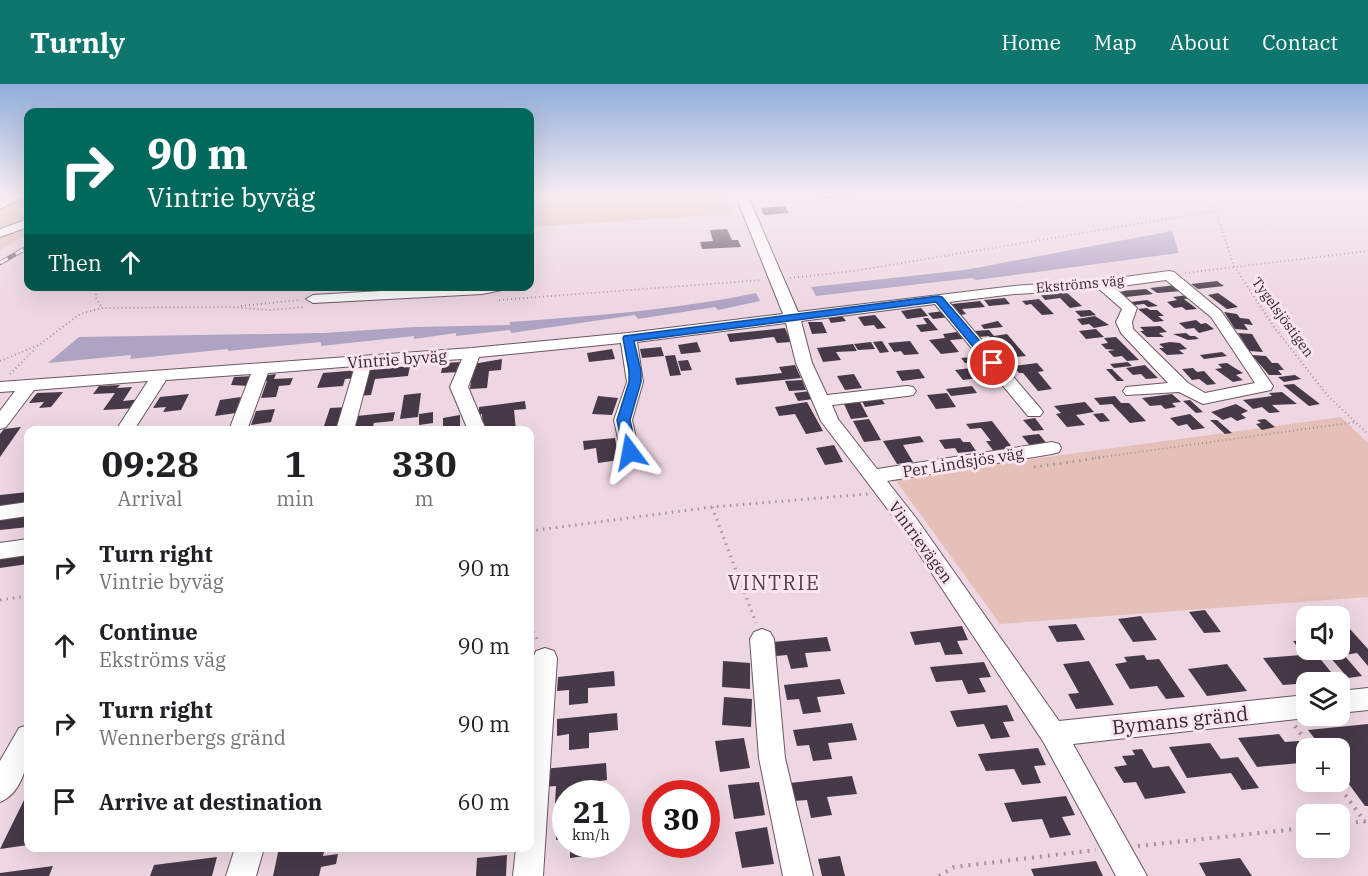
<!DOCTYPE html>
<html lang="en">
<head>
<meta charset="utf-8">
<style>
	:root { --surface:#fff; --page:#f6f6f6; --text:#202124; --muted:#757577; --accent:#0f766e }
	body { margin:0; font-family:"IBM Plex Serif",serif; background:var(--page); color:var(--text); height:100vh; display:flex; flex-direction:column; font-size:22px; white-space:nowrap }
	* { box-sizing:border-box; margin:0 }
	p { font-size:20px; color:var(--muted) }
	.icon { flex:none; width:33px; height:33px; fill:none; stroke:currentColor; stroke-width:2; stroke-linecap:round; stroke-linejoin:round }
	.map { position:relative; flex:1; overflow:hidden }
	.details { position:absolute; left:24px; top:342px; width:510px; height:426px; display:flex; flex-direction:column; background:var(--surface); border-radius:12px; box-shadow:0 6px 24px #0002 }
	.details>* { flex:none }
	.guide { position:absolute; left:24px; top:24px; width:510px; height:183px; border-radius:12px; box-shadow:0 6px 24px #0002; background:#00695c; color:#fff; overflow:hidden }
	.tools { position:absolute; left:1296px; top:522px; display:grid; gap:12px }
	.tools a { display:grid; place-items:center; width:54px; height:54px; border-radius:12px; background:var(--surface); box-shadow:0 6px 24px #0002; font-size:30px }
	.speed { position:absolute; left:552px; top:696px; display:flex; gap:12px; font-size:30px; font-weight:700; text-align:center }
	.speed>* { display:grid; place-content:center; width:78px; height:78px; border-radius:50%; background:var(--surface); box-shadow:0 6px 24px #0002; line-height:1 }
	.speed small { font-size:15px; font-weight:400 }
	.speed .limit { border:9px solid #d22; background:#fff; color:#111 }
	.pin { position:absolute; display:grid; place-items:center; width:51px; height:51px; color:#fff; margin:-26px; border:3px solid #fff; border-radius:50%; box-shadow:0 2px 6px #0007 }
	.me { position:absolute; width:66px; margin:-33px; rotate:347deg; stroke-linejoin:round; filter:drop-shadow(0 0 4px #0008) }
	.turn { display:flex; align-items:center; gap:21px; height:126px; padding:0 24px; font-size:27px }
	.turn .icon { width:78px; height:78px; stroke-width:2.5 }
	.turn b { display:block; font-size:42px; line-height:51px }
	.then { display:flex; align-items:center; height:57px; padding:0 24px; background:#0003; gap:12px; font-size:22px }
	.eta { display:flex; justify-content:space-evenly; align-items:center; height:102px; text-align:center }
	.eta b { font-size:36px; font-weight:700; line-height:42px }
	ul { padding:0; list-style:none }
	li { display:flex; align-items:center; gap:18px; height:78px; padding:0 24px }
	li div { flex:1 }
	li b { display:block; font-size:22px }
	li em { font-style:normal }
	header { display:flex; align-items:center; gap:36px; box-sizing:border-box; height:84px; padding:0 30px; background:var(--accent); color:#fff }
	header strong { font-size:28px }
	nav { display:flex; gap:33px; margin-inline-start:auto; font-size:21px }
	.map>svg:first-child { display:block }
	.green { fill:#e4c0b9 }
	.water { fill:#afa3c4 }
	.building { fill:#473a48 }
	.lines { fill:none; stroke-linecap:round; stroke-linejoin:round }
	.minor-casing { stroke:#6a5660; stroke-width:2 }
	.major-casing { stroke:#6a5660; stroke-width:2 }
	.path-far2 { stroke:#a4939b; stroke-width:2; stroke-dasharray:1 3; stroke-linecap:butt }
	.path-far1 { stroke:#a4939b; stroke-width:3; stroke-dasharray:1.5 5; stroke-linecap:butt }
	.path { stroke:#a4939b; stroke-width:4; stroke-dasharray:2 6; stroke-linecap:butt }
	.minor { fill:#fff; fill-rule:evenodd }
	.major { fill:#fff; fill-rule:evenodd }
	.rail-casing { stroke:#6e6168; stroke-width:4.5 }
	.rail { stroke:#fce4f0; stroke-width:3; stroke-dasharray:9; stroke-linecap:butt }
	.route { fill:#1a73e8; stroke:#114b97; stroke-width:1.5 }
	.labels { text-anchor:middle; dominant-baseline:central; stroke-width:6; stroke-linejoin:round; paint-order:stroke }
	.far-street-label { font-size:14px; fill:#32292e; stroke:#fce4f0 }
	.street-label { font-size:16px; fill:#32292e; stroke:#fce4f0 }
	.quarter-label { font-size:20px; letter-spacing:1.5px; fill:#4f3c45; stroke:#fce4f0 }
	.near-street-label { font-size:20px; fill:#32292e; stroke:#fce4f0 }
</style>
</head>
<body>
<header>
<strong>Turnly</strong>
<nav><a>Home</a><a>Map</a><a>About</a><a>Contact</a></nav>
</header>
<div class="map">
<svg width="1368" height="792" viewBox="0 0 1368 792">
	<rect width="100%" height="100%" fill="#eed7e2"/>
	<path class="green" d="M28,110V150L0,166V125Z
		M530,110H723L731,130L530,143Z
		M1341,333L1368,359V513L1000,540L894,394Z"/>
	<path class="water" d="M1172,147L1179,169L976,196L972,194L816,212L811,203L965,186Z
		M756,209L760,217L718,226L715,223L638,235L635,231L511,249L510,246L456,252V249L414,255V252L321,262V258L228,267V265L130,275L131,271L48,279L79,253L323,249L414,243L510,241V238C592,232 675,226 756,209Z"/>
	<path class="building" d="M818,110H858V112L825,114Z
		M785,122L789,129L764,131L761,124Z
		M727,145L732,156H738L741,163L702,165L700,158L713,157L710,146Z
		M1217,197L1224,202L1198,205L1191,200Z
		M1176,201L1183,207L1157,209L1150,204Z
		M1146,205L1153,210L1126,213L1120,207Z
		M1066,208L1082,222L1070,224L1060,214L1045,216L1040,210Z
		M1218,209L1238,223L1227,225L1208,211Z
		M1188,211L1193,214L1184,215L1197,225L1186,226L1182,223L1174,224L1167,218L1177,216L1173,213Z
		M1005,214L1010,220L989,222L984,216Z
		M1039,215L1054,230L1042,231L1031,220L1026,221L1022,217Z
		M1147,216L1158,222L1148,223L1144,220L1135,221L1131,218Z
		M980,217L985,223L962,225L966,230L961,231L952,220Z
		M921,224L928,232L907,235L901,227Z
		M1147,224L1150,226H1157L1164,232H1158L1164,237L1154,238L1138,225Z
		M1090,226L1096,231L1081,233L1075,227Z
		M944,227L950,233L933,235L928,229Z
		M1224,228L1237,230L1240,234L1249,235L1253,241L1244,240L1248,246L1235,245Z
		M875,231L886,244L877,245L874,241L864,242L858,233Z
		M842,232L846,237L831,239L828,233Z
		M1095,232L1109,241L1094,244L1089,240L1082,241L1077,235Z
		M923,234H928L938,246L921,248L916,241L927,240Z
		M1196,236L1201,240L1206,239L1214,245L1199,249L1194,244L1186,245L1179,239Z
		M998,237L1003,243L984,245L981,241Z
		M808,238H822L827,249L812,250Z
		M1160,242L1167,248L1159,249L1164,253H1147L1140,247H1144L1140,243Z
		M785,244L791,258L777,259L774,253L730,258L727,250Z
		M1096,245L1104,253L1086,255L1079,247Z
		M989,246L994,252L1007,250L1026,272L1007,274L989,252L978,253L974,247Z
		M957,248L963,255L950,256L959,268L941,270L929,256L945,254L943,250Z
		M1186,249L1190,252H1195L1199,255L1188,256L1173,250Z
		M1238,249L1252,250L1263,268L1249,267Z
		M1116,253L1139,276L1127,277L1122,272L1114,273L1108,267L1115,266L1106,265L1101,260L1108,259L1104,254Z
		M882,257L889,268L880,269L873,258Z
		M910,257L919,270L904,271L901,267L894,268L888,259Z
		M697,258L701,268L681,270L678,261Z
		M871,258L875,265L858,266L854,260Z
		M1170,258L1180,259L1187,265L1179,266L1184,270L1167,271L1159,264H1164L1159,260Z
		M853,260L857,267L836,268L841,276L823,278L817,264Z
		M661,263L664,272L642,274L640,265Z
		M612,265L615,275L589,278L587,269Z
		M1222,268L1227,272L1204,275L1200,271Z
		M675,271L681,291L670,292L665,272Z
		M1252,271L1266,272L1272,279H1278L1284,286H1278L1282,291H1269Z
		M984,272L991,281L983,282L980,278L965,279L961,274Z
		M502,275L501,286L489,287L487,304L470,305L473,280Z
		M688,276L692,286L681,287L678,277Z
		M462,278L460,288L441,289L443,279Z
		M1128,278L1132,282L1114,284L1110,280Z
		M1037,279L1044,287L1038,288L1052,305L1038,307L1023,289H1019L1013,282Z
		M1227,279L1243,289L1236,291L1243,296L1233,298L1215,285L1222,284L1218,280Z
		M795,281L801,294L737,301L735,294L782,289L779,283Z
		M1145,281L1158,294L1146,295L1141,290L1133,291L1126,284Z
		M410,282L408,292L375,295L371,311L359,312L365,286Z
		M986,282L993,292L963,296L955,286Z
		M1193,284L1197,288L1204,287L1216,300L1207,301L1199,295L1192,296L1182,285Z
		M919,285L925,294L902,297L896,287Z
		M1106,285H1112L1124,297H1117Z
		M359,286L357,294L345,295L343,302L317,304L323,289Z
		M276,290L274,295L293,294L290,301L279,302L276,313L261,314L267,297H259L261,292Z
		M854,290L862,304L845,306L837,292Z
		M1295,291L1301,295L1284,298L1278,293Z
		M254,292L250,302L231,301L234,293Z
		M802,296L806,306L789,307L785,297Z
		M1294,300L1320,320L1309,322L1283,301Z
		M120,301L117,304L132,303L123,317L142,315L137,324L103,326L115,309L93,310L99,302Z
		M972,302L977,309L951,312L946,305Z
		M810,307L814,315L798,317L794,309Z
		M63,308L51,323L39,324L44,318L29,319L37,309Z
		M1282,308L1297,320L1272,321L1280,328L1269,329L1262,323L1253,325L1243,316L1272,312L1269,309Z
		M421,309L418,333L400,335L404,311Z
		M947,309L956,323L936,325L927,311Z
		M189,310L181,326L163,328L166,323L153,324L160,313Z
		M1172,310L1181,318L1172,319L1176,323L1165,325L1161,321L1150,322L1142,314Z
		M598,312L618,314L612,331L592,330Z
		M1115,312L1121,319H1129L1146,337L1130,339L1112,320L1100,321L1094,314Z
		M241,313L236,329L215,332L220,316Z
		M880,313L885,320L865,323L861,315Z
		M1190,316L1203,328L1196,329L1183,317Z
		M525,317L526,325L514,326L516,346H483L482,330L479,331V323Z
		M807,318L823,347L806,350L795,330L779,332L775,323Z
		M860,318L868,333L851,335L844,320Z
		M1085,318L1094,328L1076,331L1085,341L1067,343L1056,330L1061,329L1054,322Z
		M1236,320L1248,327L1241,330L1246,334L1237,337L1231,333L1223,336L1211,328Z
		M347,323L341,344L323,345L330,324Z
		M275,325L271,338L251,341L256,327Z
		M395,328L393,337L374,339L372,346H354L357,332Z
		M433,328V339L419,341V330Z
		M1103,329L1110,337L1100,338L1093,330Z
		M1190,330L1205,344L1192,346L1187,340L1178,342L1170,334Z
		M460,331V346H443V334Z
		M1035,334L1044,346L1033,347L1023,336Z
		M869,335L881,356L864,358L853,337Z
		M1265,335L1275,343L1262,346L1256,340L1261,339L1257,336Z
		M1210,336H1217L1232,349L1225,350Z
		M992,337L1015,367L995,369L986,357H991L981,344L970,345L966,340Z
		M238,341L236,346H209L210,344Z
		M21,343L0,373V350L4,345Z
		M1039,350L1048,361L1031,363L1022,352Z
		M920,352L924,358L903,361L913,378L897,380L883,357Z
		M615,354L619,376L598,379L596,364L584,366L583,357Z
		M960,354L963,358H970L976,367L958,369L955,364L945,365L939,356Z
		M834,361L843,378L825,381L816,364Z
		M28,408V419L0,423V411Z
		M28,430V443L0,446V433Z
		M28,467V480L0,484V470Z
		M1205,526L1221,548L1204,549L1189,528Z
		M1141,532L1157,556L1133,558L1118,535Z
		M1340,534L1368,565V582L1357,569L1344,571L1362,592L1348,594L1324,566H1340Z
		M1076,540L1085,556L1057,558L1048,542Z
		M962,542L968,556L957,557L963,570L945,571L940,558L915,561L910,548Z
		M827,553L831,567L805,569L808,583L791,585L787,571L776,572L773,558Z
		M1305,556L1306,566H1313L1335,593L1320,595L1322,598L1283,601L1263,574L1301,571L1305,573L1293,557Z
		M1144,571L1147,576L1159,575L1185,613L1166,615L1157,602L1130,605L1115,580L1127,578L1124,573Z
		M723,577L750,579V605L722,603Z
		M1089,577L1114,621L1076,625L1068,610L1079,609L1063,580Z
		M984,578L991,593L979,594L986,608L968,610L962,596L936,598L930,583Z
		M1227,580L1247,607L1207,612L1188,585Z
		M614,587L615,602L588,604V619L569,621V606L557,607L558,593Z
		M840,595L845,610L817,613L821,628L803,630L799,615L787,616L784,601Z
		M724,613L752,615L751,643L722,641Z
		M1007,621L1014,637L1003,638L1010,653L991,655L984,640L957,643L950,627Z
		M617,629L618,646L589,649V664L569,666V650L557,652V635Z
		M852,639L857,656L828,659L832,675L813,677L809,661L797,662L793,646Z
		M1368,640V722H1365L1340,688V664H1322L1308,646Z
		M1279,650L1285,658L1299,657L1306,668V689L1300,679L1257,683L1238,654Z
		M744,654L750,684L720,688L715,657Z
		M1210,659L1221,675L1238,673L1259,704L1242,706L1231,689L1187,694L1169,663Z
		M1038,664L1046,681L1034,682L1041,699L1022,701L1014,685L986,687L978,670Z
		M1142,665L1153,684L1169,682L1186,709L1145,715L1136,698L1124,699L1114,683L1127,681L1122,672L1135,671L1132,666Z
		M606,679L607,696L576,700V710H566V718L555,720L556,702L543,703V685Z
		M852,692L857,710L827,713L832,731L811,734L807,716L794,717L790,699Z
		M759,698L765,731L734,735L728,701Z
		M1066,712L1075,731L1062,733L1071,751L1050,754L1042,735L1012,738L1004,719Z
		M25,714H28V761L0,765Z
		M622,728L623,748L616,749V729Z
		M566,734V755L556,756V735Z
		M767,743L774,780L742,784L735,748Z
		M570,760H591L592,771L570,774Z
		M279,764H325L323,772L338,770L336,780L321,783L319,792H273Z
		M507,771L506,792H476L477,774Z
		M840,772L845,792H822L818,775Z
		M217,773L212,792H150L154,781Z
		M1240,774L1252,792H1206L1199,779Z
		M1096,777L1103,792H1034L1031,785Z
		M53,782L49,792H0V789Z"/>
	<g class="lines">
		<defs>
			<path id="minor" d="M735,110H747L798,228L1014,202L1102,196L1169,187L1174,188L1221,227L1273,302L1271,306L1203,320L1179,308L1126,311L1123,307L1126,303L1168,299L1121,249L1116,238L1122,225L1099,205L1014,210L949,218L1040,324L1043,328L1040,332H1028L935,220L801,237L812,279L827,311L907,302L913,303L916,307L913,311L907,312L832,321L838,335L877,385L1052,358L1059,360L1061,364L1059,368L1052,370L887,397L916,434L1059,637L1306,611V632H1312L1306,634L1073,660L1147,792H1116L1044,659L902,444L821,337L796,279L786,239L637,258L643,298L632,336L639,368L637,372L630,374L623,372L621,368L614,336L627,298L621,259L479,273L468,303L486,346H468L450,303L462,275L371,281L354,346H336L355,282L268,289L247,346H229L251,290L166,296L134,346H116L148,297L34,306L6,343L0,345V327L15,307L0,308V298L472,264L628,249L783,230ZM1166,196L1211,233L1255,299L1205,309L1188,299L1133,245L1132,238L1137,224L1114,203Z
				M28,135V143L0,153V145Z
				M466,202H509L507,205L482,210L313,219L306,215L313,211Z
				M28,418V432L0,436V422Z
				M28,455V471L0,475V459Z
				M762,545L770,548L774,555L785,674L813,792H783L759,674L750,555L754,548Z
				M545,564L554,567L557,574L543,792H513L516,764H530V611L533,574L536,567Z
				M1368,604V626L1340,629V607Z
				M28,641C31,665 27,707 0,718V677L19,644Z
				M235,764H264L256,792H226Z"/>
			<path id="major" d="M10,110H28L0,125V115Z"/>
		</defs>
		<use href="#minor" class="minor-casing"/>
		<use href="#major" class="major-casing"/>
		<path class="path-far2" d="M1210,110L1234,182L1274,243L1327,311L1368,350
			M1185,189L1368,167
			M790,194L854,187L1215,127
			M96,202V214L102,224
			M499,216L762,196
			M241,222L300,216
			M0,277L39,261L80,230L102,224L231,223L270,226L304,223
			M10,290L35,265
			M1095,374L1356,338"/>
		<path class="path-far1" d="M1034,383L1105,373
			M712,423L756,539
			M530,447L712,423L868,410
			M0,516L28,512
			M530,542L539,559"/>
		<path class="path" d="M1295,642L1311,664
			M1336,698L1365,738
			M1340,740L1368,737
			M1138,762L1306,744
			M939,792L954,783L1096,766"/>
		<use href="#minor" class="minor"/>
		<use href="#major" class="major"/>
		<defs>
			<path id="rail" d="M0,179L28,163"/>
		</defs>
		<use href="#rail" class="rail-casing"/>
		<use href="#rail" class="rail"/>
	</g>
	<linearGradient id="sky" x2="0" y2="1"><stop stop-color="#91adda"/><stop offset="0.5" stop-color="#f7edf2"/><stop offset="1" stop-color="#f7edf2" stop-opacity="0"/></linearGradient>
	<rect width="1368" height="221" fill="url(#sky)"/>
	<path class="route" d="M938,212L942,213L997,277V282H989L936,218L634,257L641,287V298L630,336L637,368L630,372L624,368L617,336L629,298V287L623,254L624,252Z"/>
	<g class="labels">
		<g class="far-street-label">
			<text transform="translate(1080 200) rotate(-5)">Ekströms väg</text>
			<text transform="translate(1283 233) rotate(54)">Tygelsjöstigen</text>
		</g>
		<g class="street-label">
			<text transform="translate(397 275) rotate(-4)">Vintrie byväg</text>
			<text transform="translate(963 378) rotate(-9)">Per Lindsjös väg</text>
			<text transform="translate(921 458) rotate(54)">Vintrievägen</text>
		</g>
		<g class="quarter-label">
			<text x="774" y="498">VINTRIE</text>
		</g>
		<g class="near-street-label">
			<text transform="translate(1180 636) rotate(-6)">Bymans gränd</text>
		</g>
	</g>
</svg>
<div class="tools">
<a><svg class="icon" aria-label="sound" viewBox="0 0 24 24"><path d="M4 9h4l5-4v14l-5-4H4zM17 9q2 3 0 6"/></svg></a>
<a><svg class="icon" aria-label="layers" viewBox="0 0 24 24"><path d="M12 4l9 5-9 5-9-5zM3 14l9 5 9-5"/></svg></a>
<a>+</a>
<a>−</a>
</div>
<div class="speed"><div>21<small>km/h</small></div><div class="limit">30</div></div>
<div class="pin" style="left:993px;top:279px;background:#d93025"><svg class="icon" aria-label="arrive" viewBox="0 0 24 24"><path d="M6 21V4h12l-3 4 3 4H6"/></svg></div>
<svg class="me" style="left:630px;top:368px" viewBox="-20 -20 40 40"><path d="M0-17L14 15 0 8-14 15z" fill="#1a73e8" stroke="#fff" stroke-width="4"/></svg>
<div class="guide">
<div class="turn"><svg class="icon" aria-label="right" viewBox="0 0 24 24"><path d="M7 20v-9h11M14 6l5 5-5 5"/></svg><div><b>90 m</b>Vintrie byväg</div></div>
<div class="then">Then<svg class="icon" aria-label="ahead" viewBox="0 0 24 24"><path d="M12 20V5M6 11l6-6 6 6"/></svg></div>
</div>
<section class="details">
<div class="eta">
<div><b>09:28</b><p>Arrival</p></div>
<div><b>1</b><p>min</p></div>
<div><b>330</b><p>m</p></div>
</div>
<ul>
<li><svg class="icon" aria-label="right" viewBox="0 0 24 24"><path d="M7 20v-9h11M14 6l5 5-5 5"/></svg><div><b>Turn right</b><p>Vintrie byväg</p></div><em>90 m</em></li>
<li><svg class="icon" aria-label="ahead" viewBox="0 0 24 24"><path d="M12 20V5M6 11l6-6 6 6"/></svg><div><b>Continue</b><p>Ekströms väg</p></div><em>90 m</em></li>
<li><svg class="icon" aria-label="right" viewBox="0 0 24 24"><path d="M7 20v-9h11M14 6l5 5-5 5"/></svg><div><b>Turn right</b><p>Wennerbergs gränd</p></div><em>90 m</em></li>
<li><svg class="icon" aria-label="arrive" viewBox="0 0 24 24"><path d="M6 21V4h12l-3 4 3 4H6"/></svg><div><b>Arrive at destination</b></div><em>60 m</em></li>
</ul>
</section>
</div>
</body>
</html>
